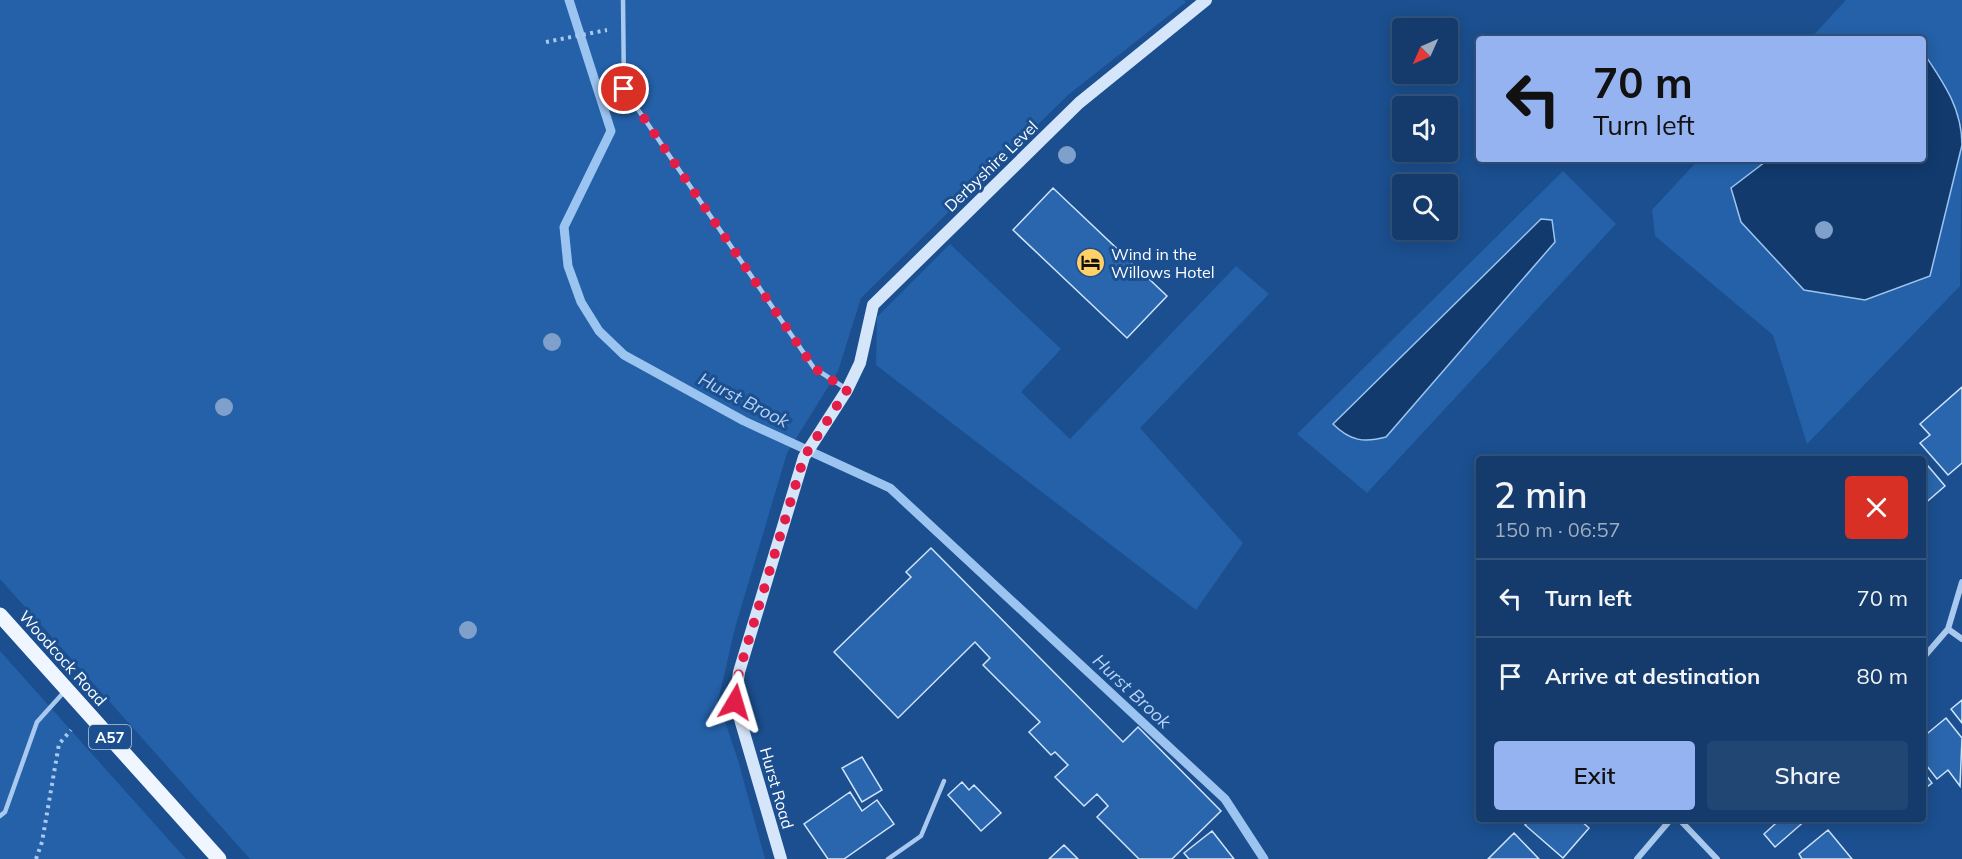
<!DOCTYPE html>
<html lang="en">
<head>
<meta charset="utf-8">
<style>
	:root { --surface:#143b6b; --page:#214673; --text:#f1f3f6; --muted:#9dadc1; --line:#33557e; --accent:#95b2f1 }
	body { margin:0; font-family:Mulish,sans-serif; background:var(--page); color:var(--text); height:100vh; display:flex; flex-direction:column; font-size:22px; white-space:nowrap }
	* { box-sizing:border-box; margin:0 }
	p { font-size:20px; color:var(--muted) }
	.icon { flex:none; width:33px; height:33px; fill:none; stroke:currentColor; stroke-width:2; stroke-linecap:round; stroke-linejoin:round }
	.map { position:relative; flex:1; overflow:hidden }
	.side { position:absolute; left:1476px; top:456px; width:450px; height:366px; display:flex; flex-direction:column; background:var(--surface); border-radius:6px; box-shadow:0 3px 15px #0003,0 0 0 2px var(--line) }
	.side>* { flex:none }
	.banner { position:absolute; left:1476px; top:36px; width:450px; height:126px; border-radius:6px; box-shadow:0 3px 15px #0003,0 0 0 2px var(--line); background:#95b2f1; color:#111; overflow:hidden }
	.needle { width:39px; rotate:225deg }
	.tools { position:absolute; left:1392px; top:18px; display:grid; gap:12px }
	.tools a { display:grid; place-items:center; width:66px; height:66px; border-radius:6px; background:var(--surface); box-shadow:0 3px 15px #0003,0 0 0 2px var(--line); font-size:30px }
	.pin { position:absolute; display:grid; place-items:center; width:51px; height:51px; color:#fff; margin:-26px; border:3px solid #fff; border-radius:50%; box-shadow:0 2px 6px #0007 }
	.me { position:absolute; width:66px; margin:-33px; rotate:7deg; stroke-linejoin:round; filter:drop-shadow(0 0 4px #0008) }
	.turn { display:flex; align-items:center; gap:21px; height:126px; padding:0 18px; font-size:27px }
	.turn .icon { width:78px; height:78px; stroke-width:2.5 }
	.turn b { display:block; font-size:42px; line-height:51px }
	.round { display:grid; place-items:center; flex:none; width:63px; height:63px; border-radius:6px; background:var(--page) }
	.head { display:flex; align-items:center; justify-content:space-between; height:102px; padding:0 18px }
	h1 { font-size:36px; font-weight:600; line-height:45px }
	.action { display:flex; gap:12px; margin-top:auto; padding:12px 18px }
	.action a { flex:1; height:69px; border-radius:6px; background:var(--accent); color:#111; font-size:24px; font-weight:600; line-height:69px; text-align:center }
	.action a+a { background:var(--page); color:var(--text) }
	ul { padding:0; list-style:none }
	li { display:flex; align-items:center; gap:18px; height:78px; padding:0 18px; border-top:2px solid var(--line) }
	li div { flex:1 }
	li b { display:block; font-size:22px }
	li em { font-style:normal }
	.map>svg:first-child { display:block }
	.green { fill:#2461a8; fill-rule:evenodd }
	.water { fill:#123a6d; stroke:#9cc4f0; stroke-width:1.5 }
	.lines { fill:none; stroke-linecap:round; stroke-linejoin:round }
	.stream { stroke:#9cc4f0; stroke-width:9 }
	.building { fill:#2a66ad; stroke:#cfe3fa; stroke-width:1.5 }
	.path { stroke:#a9c9ee; stroke-width:4; stroke-dasharray:3 4.5; stroke-linecap:butt }
	.lane { stroke:#a9c9ee; stroke-width:4.5 }
	.street { stroke:#a9c9ee; stroke-width:6 }
	.secondary { stroke:#d6e6fa; stroke-width:12 }
	.primary { stroke:#f0f6ff; stroke-width:15 }
	.tree { fill:#7ea0ca }
	.route { stroke:#e11d48; stroke-width:10; stroke-dasharray:0 18 }
	.labels { text-anchor:middle; dominant-baseline:central; stroke-width:6; stroke-linejoin:round; paint-order:stroke }
	.shield { fill:#1b4f8f; stroke:#bbcadd; stroke-width:1.5 }
	.shield-label { font-size:15px; font-weight:bold; fill:#fff }
	.street-label { font-size:16px; fill:#fff; stroke:#1b4f8f }
	.poi-label { font-size:16px; fill:#fff; stroke:#1b4f8f; text-anchor:start }
	.water-label { font-size:18px; font-style:italic; fill:#b5d3f5; stroke:#1b4f8f }
</style>
</head>
<body>
<div class="map">
<svg width="1962" height="859" viewBox="0 0 1962 859">
	<rect width="100%" height="100%" fill="#1b4f8f"/>
	<path class="green" d="M0,0H1184L1186,2L1068,95L861,298L838,371L787,453L735,628L718,701L738,760L765,859H250L0,579Z
		M1846,0H1962V123L1945,86L1923,52V39H1810Z
		M1962,145L1960,286L1807,444L1773,335L1655,236L1652,210L1699,159H1769L1731,188L1930,276Z
		M1563,171L1616,224L1367,493L1297,434ZM1540,219L1552,220L1334,425V424Z
		M950,244L1061,349L1021,392L1070,439L1236,266L1269,294L1140,428L1243,543L1196,610L876,365L877,317Z
		M0,651L186,859H0Z"/>
	<path class="water" d="M1923,52C1943,82 1962,108 1962,145L1930,276L1865,300L1804,290L1741,222L1731,188L1769,159H1923Z
		M1541,219L1552,220L1555,242L1386,437C1364,443 1350,441 1333,424Z"/>
	<g class="lines">
		<path class="stream" d="M569,0L611,131L564,227L568,266L581,302L599,331L624,355L744,421L890,488L1225,799L1264,859"/>
	</g>
	<path class="building" d="M1053,188L1167,296L1127,338L1013,230Z
		M1962,387V463L1948,475L1920,443L1930,435L1920,424Z
		M1923,460L1945,486L1923,505Z
		M931,548L1123,742L1138,727L1221,811L1172,859H1139L1097,817L1108,806L1097,794L1084,806L1055,777L1068,765L1055,752L1051,755L1029,732L1040,722L983,665L990,658L975,642L898,718L834,652L911,577L906,572Z
		M1962,700V723L1951,709Z
		M1946,718L1962,738L1960,786L1948,770L1937,779L1923,761V737Z
		M862,757L882,790L862,802L842,768Z
		M1923,771L1932,783L1923,790Z
		M962,782L969,790L974,785L1001,813L981,831L948,795Z
		M850,792L862,811L877,800L894,824L844,859H828L804,824Z
		M1530,819H1579L1589,828L1563,858L1525,825Z
		M1770,819H1807L1775,847L1764,834L1775,824Z
		M1828,830L1852,859H1802L1799,854Z
		M1212,831L1234,859H1189L1184,853Z
		M1514,833L1539,859H1488Z
		M1064,845L1078,859H1049Z"/>
	<g class="lines">
		<path class="path" d="M546,42L607,30
			M36,859L42,842L59,744L71,730"/>
		<path class="lane" d="M623,0L624,89L814,368L845,388
			M0,816L5,812L37,722L64,692
			M888,859L921,836L944,781"/>
		<path class="street" d="M1948,629L1962,639
			M1923,658L1948,629L1962,582
			M1679,819L1717,859
			M1637,859L1671,819"/>
		<path class="secondary" d="M781,859L735,702L739,672L804,457L847,390L860,363L873,305L1079,103L1206,0"/>
		<path class="primary" d="M0,615L219,859"/>
	</g>
	<g class="tree">
		<circle cx="1067" cy="155" r="9"/>
		<circle cx="1824" cy="230" r="9"/>
		<circle cx="552" cy="342" r="9"/>
		<circle cx="224" cy="407" r="9"/>
		<circle cx="468" cy="630" r="9"/>
	</g>
	<g class="lines">
		<path class="route" d="M624,89L814,368L847,390L804,457L739,672L735,702"/>
	</g>
	<defs>
		<symbol id="hotel-disc" viewBox="-11 -11 22 22"><circle r="9.5" fill="#ffd166" stroke="#1b4f8f"/><path d="M-6-4.5h1.5V1H6V5H4.5V3h-9V5H-6ZM-4 0a1.8 1.8 0 1 1 3.6 0ZM.5 0V-2.5h3Q6-2.5 6 0Z" fill="#111"/></symbol>
	</defs>
	<g fill-rule="evenodd">
		<use href="#hotel-disc" x="1074" y="246" width="33" height="33"/>
	</g>
	<g class="labels">
		<rect class="shield" x="89" y="725" width="42" height="24" rx="4.5"/>
		<g class="shield-label">
			<text x="110" y="737">A57</text>
		</g>
		<g class="street-label">
			<text transform="translate(991 166) rotate(-44)">Derbyshire Level</text>
			<text transform="translate(63 658) rotate(48)">Woodcock Road</text>
			<text transform="translate(777 788) rotate(74)">Hurst Road</text>
		</g>
		<g class="poi-label">
			<text x="1111" y="254">Wind in the<tspan x="1111" dy="18">Willows Hotel</tspan></text>
		</g>
		<g class="water-label">
			<text transform="translate(744 400) rotate(27)">Hurst Brook</text>
			<text transform="translate(1132 691) rotate(43)">Hurst Brook</text>
		</g>
	</g>
</svg>
<div class="tools">
<a><svg class="needle" viewBox="-14 -14 28 28"><path d="M0-13l5 13h-10z" fill="#e53935"/><path d="M0 13l5-13h-10z" fill="#9dadc1"/></svg></a>
<a><svg class="icon" aria-label="sound" viewBox="0 0 24 24"><path d="M4 9h4l5-4v14l-5-4H4zM17 9q2 3 0 6"/></svg></a>
<a><svg class="icon" aria-label="search" viewBox="0 0 24 24"><circle cx="10" cy="10" r="6"/><path d="M15 15l6 6"/></svg></a>
</div>
<div class="pin" style="left:624px;top:89px;background:#d93025"><svg class="icon" aria-label="arrive" viewBox="0 0 24 24"><path d="M6 21V4h12l-3 4 3 4H6"/></svg></div>
<svg class="me" style="left:735px;top:702px" viewBox="-20 -20 40 40"><path d="M0-17L14 15 0 8-14 15z" fill="#e11d48" stroke="#fff" stroke-width="4"/></svg>
<div class="banner">
<div class="turn"><svg class="icon" aria-label="left" viewBox="0 0 24 24"><path d="M17 20v-9H6M10 6l-5 5 5 5"/></svg><div><b>70 m</b>Turn left</div></div>
</div>
<section class="side">
<div class="head"><div><h1>2 min</h1><p>150 m · 06:57</p></div><a class="round" style="background:#d93025;color:#fff"><svg class="icon" aria-label="close" viewBox="0 0 24 24"><path d="M6 6l12 12M18 6L6 18"/></svg></a></div>
<ul>
<li><svg class="icon" aria-label="left" viewBox="0 0 24 24"><path d="M17 20v-9H6M10 6l-5 5 5 5"/></svg><div><b>Turn left</b></div><em>70 m</em></li>
<li><svg class="icon" aria-label="arrive" viewBox="0 0 24 24"><path d="M6 21V4h12l-3 4 3 4H6"/></svg><div><b>Arrive at destination</b></div><em>80 m</em></li>
</ul>
<div class="action"><a>Exit</a><a>Share</a></div>
</section>
</div>
</body>
</html>
